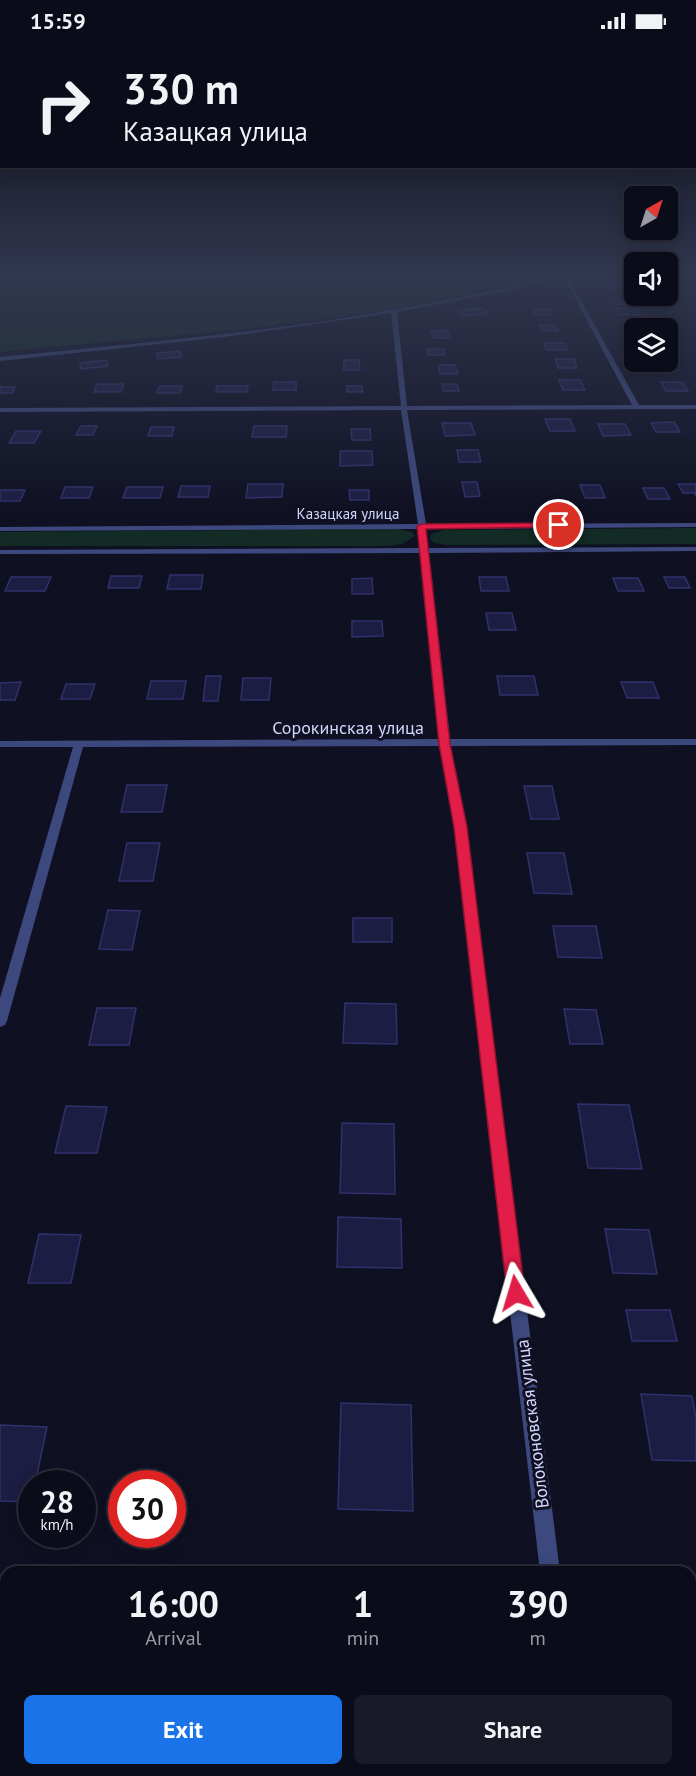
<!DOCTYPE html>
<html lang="en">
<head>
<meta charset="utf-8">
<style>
	:root { --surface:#0b0c1a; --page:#191a27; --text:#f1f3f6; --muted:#9a9ba2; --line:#2b2c39; --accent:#1a73e8 }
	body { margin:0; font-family:"PT Sans",sans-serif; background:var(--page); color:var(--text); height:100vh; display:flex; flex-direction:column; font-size:22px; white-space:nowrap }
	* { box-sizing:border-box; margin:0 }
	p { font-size:20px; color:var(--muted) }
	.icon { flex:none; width:33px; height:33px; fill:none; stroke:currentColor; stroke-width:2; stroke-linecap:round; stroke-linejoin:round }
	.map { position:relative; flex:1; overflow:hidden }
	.sheet { position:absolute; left:0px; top:1524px; width:696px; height:210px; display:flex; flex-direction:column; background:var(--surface); border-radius:18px 18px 0 0; box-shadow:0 3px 15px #0003,0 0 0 2px var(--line) }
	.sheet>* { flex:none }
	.banner { position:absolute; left:0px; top:0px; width:696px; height:126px; box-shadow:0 3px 15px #0003,0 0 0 2px var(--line); background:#0b0c1a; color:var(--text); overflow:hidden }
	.needle { width:39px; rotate:39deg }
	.buttons { position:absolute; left:624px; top:144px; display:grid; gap:12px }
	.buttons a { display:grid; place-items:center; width:54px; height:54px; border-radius:9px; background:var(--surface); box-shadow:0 3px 15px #0003,0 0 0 2px var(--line); font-size:30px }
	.speed { position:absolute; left:18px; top:1428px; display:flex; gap:12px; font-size:30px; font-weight:700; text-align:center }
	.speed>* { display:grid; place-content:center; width:78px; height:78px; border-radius:50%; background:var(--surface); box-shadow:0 3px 15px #0003,0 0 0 2px var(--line); line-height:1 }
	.speed small { font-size:15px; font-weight:400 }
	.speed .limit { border:9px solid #d22; background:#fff; color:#111 }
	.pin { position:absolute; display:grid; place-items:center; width:51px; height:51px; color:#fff; margin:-26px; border:3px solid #fff; border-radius:50%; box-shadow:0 2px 6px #0007 }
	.me { position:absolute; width:66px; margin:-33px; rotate:353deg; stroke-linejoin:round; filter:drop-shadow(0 0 4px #0008) }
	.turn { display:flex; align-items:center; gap:21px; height:126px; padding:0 24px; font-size:27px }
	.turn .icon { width:78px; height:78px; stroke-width:2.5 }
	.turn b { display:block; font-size:42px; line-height:51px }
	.eta { display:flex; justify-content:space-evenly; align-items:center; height:102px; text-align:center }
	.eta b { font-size:36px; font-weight:600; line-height:42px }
	.button { display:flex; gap:12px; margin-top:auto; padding:12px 24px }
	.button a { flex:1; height:69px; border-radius:9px; background:var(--accent); color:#fff; font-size:24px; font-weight:600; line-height:69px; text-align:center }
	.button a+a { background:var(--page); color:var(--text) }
	.status { display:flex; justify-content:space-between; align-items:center; height:42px; padding:0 30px; background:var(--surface); direction:ltr }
	.status svg { height:16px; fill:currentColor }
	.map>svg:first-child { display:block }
	.green { fill:#132b25 }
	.building { fill:#1c1d42; stroke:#30316c; stroke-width:1.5 }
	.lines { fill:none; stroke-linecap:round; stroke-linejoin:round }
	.path { stroke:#36ad8c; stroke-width:1.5; stroke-dasharray:1.5 2; stroke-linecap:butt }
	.minor { fill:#3d497e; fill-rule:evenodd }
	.route { fill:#e11d48; stroke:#92132f; stroke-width:1.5 }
	.labels { text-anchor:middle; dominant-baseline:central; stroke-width:6; stroke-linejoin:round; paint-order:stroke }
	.far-street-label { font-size:15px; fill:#d3d7fc; stroke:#0f1022 }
	.street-label { font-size:18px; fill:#d3d7fc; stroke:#0f1022 }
</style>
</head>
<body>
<div class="status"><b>15:59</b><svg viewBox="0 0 49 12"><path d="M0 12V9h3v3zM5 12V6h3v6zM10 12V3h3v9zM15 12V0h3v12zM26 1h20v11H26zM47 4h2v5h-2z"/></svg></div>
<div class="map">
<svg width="696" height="1734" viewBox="0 0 696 1734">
	<rect width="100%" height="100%" fill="#0f1022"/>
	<path class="green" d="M0,231H510L528,238L389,268L252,286L0,310Z
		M696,486V502L447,503L435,501L430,497L431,492L444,488Z
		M397,487L412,490L415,494L402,502L387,504H0V490Z"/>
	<path class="building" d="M604,239H617L620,247H607Z
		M610,258H629L632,262H613Z
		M482,266L488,272L463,274L458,268Z
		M615,266H637L641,273H618Z
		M533,267H550L552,273H535Z
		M637,275H661L663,278H639Z
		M624,282H643L646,286L629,289Z
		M539,283H555L558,289H542Z
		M431,289H449L451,296H433Z
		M544,301H565L568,308H547Z
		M427,307H444V313H428Z
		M180,309L181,315L158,317L157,311Z
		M555,317H574L577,326H558Z
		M668,317H671L678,328H653L648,320H668Z
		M107,318L108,324L81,327L80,321Z
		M344,318H359L360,328H344Z
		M439,323H455L458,332H440Z
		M559,338H580L585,348H563Z
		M274,340H296V348H273Z
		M661,340H682L688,349H666Z
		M97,342H124L121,350H94Z
		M442,342H457L459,349H443Z
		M159,344H182L180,351H157Z
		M217,344H248L247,350H216Z
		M347,344H362L363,350H347Z
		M0,345H15L12,351H0Z
		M545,377H570L575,389H550Z
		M674,380L680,390H656L651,381Z
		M442,381H471L475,393L445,394Z
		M598,382H625L631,393L603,394Z
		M81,384H97L93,393H76Z
		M254,384H287L286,395H252Z
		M151,385H174L172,394H148Z
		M351,387H370L371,398H352Z
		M16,389H41L34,401H9Z
		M457,408H478L481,420H459Z
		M340,409H372L373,423L340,424Z
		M462,440H477L480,454L465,455Z
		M248,442H283L282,455L246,456Z
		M678,442H696V454L695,451H683Z
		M580,443H600L605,456H585Z
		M181,444H210L208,455H178Z
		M65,445H93L89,456H61Z
		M127,445H163L160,456H123Z
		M643,446H664L670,457H648Z
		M0,448H25L20,459H0Z
		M349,448H369V458H350Z
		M170,533H203L201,547H167Z
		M111,534H142L139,546H108Z
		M11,535H51L45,549H5Z
		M479,535H506L509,549H481Z
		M664,535H685L690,546H669Z
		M372,536L373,552H352V537Z
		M613,536H638L644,549H618Z
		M486,571H512L516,588H489Z
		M352,579H382L383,594L352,595Z
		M206,634H221L218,659H203Z
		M497,634H534L538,653H500Z
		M243,636H271L269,658H241Z
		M151,639H186L183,657H147Z
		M21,640L15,658H0V641Z
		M621,640H653L659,656H627Z
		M66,642H95L90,657H61Z
		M127,743H167L162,770H121Z
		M524,744H552L559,777H531Z
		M127,801H160L153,839H119Z
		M527,811H564L572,852L534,851Z
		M108,868L140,869L132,908L99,907Z
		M353,876H392V900H353Z
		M553,884H596L602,916L558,915Z
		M345,961L396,962L397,1002L343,1001Z
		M97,966H136L129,1003H89Z
		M564,967L596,968L603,1002H570Z
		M578,1062L629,1063L642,1127L588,1126Z
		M66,1064L107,1065L97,1111H55Z
		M342,1081L394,1082L395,1152L340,1151Z
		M338,1175L401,1177L402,1226L337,1225Z
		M605,1187L649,1188L657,1232L613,1231Z
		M39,1192L81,1193L71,1241H28Z
		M626,1268H670L677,1299H632Z
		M641,1352L692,1354L696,1376V1419L652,1418Z
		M341,1361L411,1363L413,1469L338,1467Z
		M0,1383L47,1385L35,1442H32L31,1460L0,1459Z
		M690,1538H696V1636H690Z
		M0,1539H6V1635H0Z
		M0,1662H6V1709H0Z"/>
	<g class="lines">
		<path class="path" d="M115,231L176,237L237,231"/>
		<path class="minor" d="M563,231H569L567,233L639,363H696V367L407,368L426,482L696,481V485L426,487L428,506L696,505V509L429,511L450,697H696V703L450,704L466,785L560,1530H540L454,785L440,704L83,705L7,979L5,983L0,985V956L73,705H0V699L439,697L421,511L0,512V508L420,506L418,487L0,489V485L418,482L401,368L0,370V366L401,364L391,271L224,295L0,319V315C142,301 285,289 425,262C472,253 518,245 563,231ZM563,234L632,363L407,364L397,270L507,249Z
			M563,1728H585V1734H563Z"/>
	</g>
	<linearGradient id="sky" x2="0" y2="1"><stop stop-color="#080913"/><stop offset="0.49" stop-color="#31374f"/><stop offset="1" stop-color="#31374f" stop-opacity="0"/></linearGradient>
	<rect width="696" height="473" fill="url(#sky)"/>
	<path class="route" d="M559,481L563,483L562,485L426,487L450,702L467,785L525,1251L523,1257L516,1260L510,1257L507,1251L454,785L439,702L417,484L422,482Z"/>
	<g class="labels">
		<g class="far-street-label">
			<text x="348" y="471">Казацкая улица</text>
		</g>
		<g class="street-label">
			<text x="348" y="685">Сорокинская улица</text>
			<text transform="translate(532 1382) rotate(-97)">Волоконовская улица</text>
		</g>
	</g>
</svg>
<div class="buttons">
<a><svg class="needle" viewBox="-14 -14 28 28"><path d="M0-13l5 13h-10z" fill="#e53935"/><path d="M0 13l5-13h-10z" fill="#9a9ba2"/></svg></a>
<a><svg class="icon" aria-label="sound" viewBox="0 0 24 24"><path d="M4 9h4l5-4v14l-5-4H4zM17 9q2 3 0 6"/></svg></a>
<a><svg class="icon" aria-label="layers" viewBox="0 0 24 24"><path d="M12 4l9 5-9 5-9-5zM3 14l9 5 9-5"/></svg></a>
</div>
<div class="speed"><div>28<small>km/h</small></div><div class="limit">30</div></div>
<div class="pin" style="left:559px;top:483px;background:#d93025"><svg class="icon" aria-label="arrive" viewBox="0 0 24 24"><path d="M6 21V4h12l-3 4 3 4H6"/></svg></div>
<svg class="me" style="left:516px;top:1251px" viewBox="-20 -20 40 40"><path d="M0-17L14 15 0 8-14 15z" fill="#e11d48" stroke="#fff" stroke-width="4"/></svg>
<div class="banner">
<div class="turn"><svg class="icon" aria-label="right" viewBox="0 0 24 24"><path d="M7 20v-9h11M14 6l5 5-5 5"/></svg><div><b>330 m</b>Казацкая улица</div></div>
</div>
<section class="sheet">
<div class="eta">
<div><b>16:00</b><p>Arrival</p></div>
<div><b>1</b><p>min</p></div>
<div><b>390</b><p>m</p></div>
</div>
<div class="button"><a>Exit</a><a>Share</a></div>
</section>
</div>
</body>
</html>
